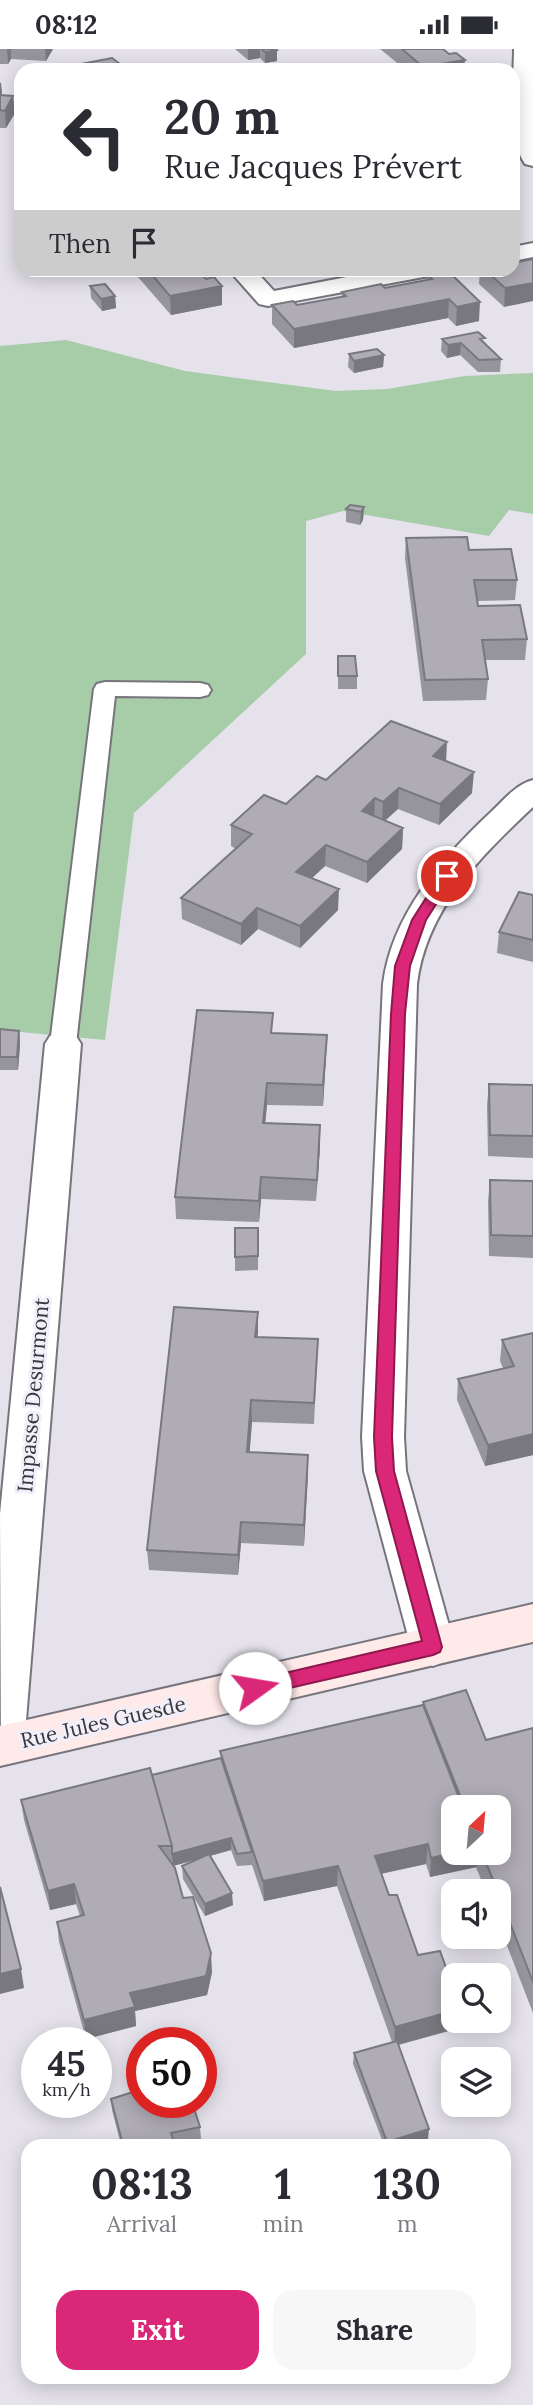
<!DOCTYPE html>
<html lang="en">
<head>
<meta charset="utf-8">
<style>
	:root { --surface:#fff; --page:#f7f7f7; --text:#2b2b33; --muted:#7c7c81; --accent:#db2777 }
	body { margin:0; font-family:Lora,serif; background:var(--page); color:var(--text); height:100vh; display:flex; flex-direction:column; font-size:26px; white-space:nowrap }
	* { box-sizing:border-box; margin:0 }
	p { font-size:23px; color:var(--muted) }
	.icon { flex:none; width:38px; height:38px; fill:none; stroke:currentColor; stroke-width:2; stroke-linecap:round; stroke-linejoin:round }
	.map { position:relative; flex:1; overflow:hidden }
	.panel { position:absolute; left:21px; top:2090px; width:490px; height:245px; display:flex; flex-direction:column; background:var(--surface); border-radius:21px; box-shadow:0 4px 18px #0003 }
	.panel>* { flex:none }
	.banner { position:absolute; left:14px; top:14px; width:506px; height:214px; border-radius:21px; box-shadow:0 4px 18px #0003; background:#fff; color:var(--text); overflow:hidden }
	.needle { width:46px; rotate:26deg }
	.buttons { position:absolute; left:441px; top:1746px; display:grid; gap:14px }
	.buttons a { display:grid; place-items:center; width:70px; height:70px; border-radius:14px; background:var(--surface); box-shadow:0 4px 18px #0003; font-size:35px }
	.speed { position:absolute; left:21px; top:1978px; display:flex; gap:14px; font-size:35px; font-weight:700; text-align:center }
	.speed>* { display:grid; place-content:center; width:91px; height:91px; border-radius:50%; background:var(--surface); box-shadow:0 4px 18px #0003; line-height:1 }
	.speed small { font-size:18px; font-weight:400 }
	.speed .limit { border:10px solid #d22; background:#fff; color:#111 }
	.pin { position:absolute; display:grid; place-items:center; width:60px; height:60px; color:#fff; margin:-30px; border:4px solid #fff; border-radius:50%; box-shadow:0 2px 7px #0007 }
	.me { position:absolute; width:77px; margin:-38px; rotate:77deg; stroke-linejoin:round; filter:drop-shadow(0 0 5px #0008) }
	.turn { display:flex; align-items:center; gap:24px; height:147px; padding:0 35px; font-size:32px }
	.turn .icon { width:91px; height:91px; stroke-width:2.5 }
	.turn b { display:block; font-size:49px; line-height:60px }
	.then { display:flex; align-items:center; height:66px; padding:0 35px; background:#0003; gap:14px; font-size:26px }
	.eta { display:flex; justify-content:space-evenly; align-items:center; height:119px; text-align:center }
	.eta b { font-size:42px; font-weight:700; line-height:49px }
	.action { display:flex; gap:14px; margin-top:auto; padding:14px 35px }
	.action a { flex:1; height:80px; border-radius:21px; background:var(--accent); color:#fff; font-size:28px; font-weight:700; line-height:80px; text-align:center }
	.action a+a { background:var(--page); color:var(--text) }
	.status { display:flex; justify-content:space-between; align-items:center; height:49px; padding:0 35px; background:var(--surface); direction:ltr }
	.status svg { height:19px; fill:currentColor }
	.map>svg:first-child { display:block }
	.green { fill:#a6cca8 }
	.lines { fill:none; stroke-linecap:round; stroke-linejoin:round }
	.service-casing { stroke:#77747d; stroke-width:4 }
	.minor-casing { stroke:#77747d; stroke-width:4 }
	.secondary-casing { stroke:#77747d; stroke-width:4 }
	.service { fill:#fff; fill-rule:evenodd }
	.minor { fill:#fff; fill-rule:evenodd }
	.secondary { fill:#feeae8; fill-rule:evenodd }
	.wall { fill:#96949d; fill-rule:evenodd }
	.shaded-wall { fill:#7a787f }
	.building { fill:#afacb6; stroke:#7a787f; stroke-width:2 }
	.route { fill:#db2777; stroke:#8e194d; stroke-width:2 }
	.labels { text-anchor:middle; dominant-baseline:central; stroke-width:6; stroke-linejoin:round; paint-order:stroke }
	.street-label { font-size:21px; fill:#38373b; stroke:#f2effa }
</style>
</head>
<body>
<div class="status"><b>08:12</b><svg viewBox="0 0 49 12"><path d="M0 12V9h3v3zM5 12V6h3v6zM10 12V3h3v9zM15 12V0h3v12zM26 1h20v11H26zM47 4h2v5h-2z"/></svg></div>
<div class="map">
<svg width="533" height="2356" viewBox="0 0 533 2356">
	<rect width="100%" height="100%" fill="#e5e2ec"/>
	<path class="green" d="M66,291L185,322L336,342L387,340L465,327L533,324V465L509,461L489,487L343,462L306,472V605L134,764L105,991L0,981V297Z"/>
	<g class="lines">
		<defs>
			<path id="service" d="M105,633L200,634L208,636L211,641L208,646L200,648L115,647L76,995L72,1001L63,1004L54,1001L50,995L94,640L97,635Z"/>
			<path id="minor" d="M514,0H533V117L525,115C506,88 514,32 514,0Z
				M533,194V208L513,212V198Z
				M228,220H254L274,242L388,220H441L437,225L429,227L268,257L259,255Z
				M533,731V758C481,807 426,860 417,935L404,1388L406,1422L455,1598L449,1611L433,1617L417,1611L411,1598L364,1422L362,1388L383,935C392,865 442,809 491,763C504,751 515,736 533,731Z
				M63,983L76,987L81,995L24,1696L17,1710L1,1716L0,1465L45,995L50,987Z"/>
			<path id="secondary" d="M533,1555V1593L0,1717V1677Z"/>
		</defs>
		<use href="#service" class="service-casing"/>
		<use href="#minor" class="minor-casing"/>
		<use href="#secondary" class="secondary-casing"/>
		<use href="#service" class="service"/>
		<use href="#minor" class="minor"/>
		<use href="#secondary" class="secondary"/>
	</g>
	<path class="wall" d="M0,0H53L46,12L11,10L8,15H0Z
		M235,0H276L277,12L265,14L260,9L248,11Z
		M380,0H443L464,21H406Z
		M0,33L2,44L1,46L13,47L15,64L6,79H0Z
		M18,121H21V141L20,140Z
		M131,220H197L206,230L222,237V256L171,266Z
		M480,220H513L504,258L479,235Z
		M428,227L479,272L456,277L448,269L294,299L272,275V256H297L342,248V243L385,239L427,231Z
		M90,237L115,247L116,259L102,262L91,249Z
		M442,290L485,295L501,310L500,323H478L460,306L447,309L441,302Z
		M349,305L384,306L383,318L354,324L348,318Z
		M364,458L363,471L360,476L346,473V460Z
		M406,489L469,501L517,531L515,551L477,552L478,557L527,590L525,611H485L488,630L486,651L423,652L405,509Z
		M338,607L357,627V640H338Z
		M446,712L472,744L439,776L398,760L385,772L403,779L402,800L367,834L325,817L312,829L338,861L300,899L258,880L241,896L182,870L181,849L236,800L231,797V776L286,755L326,731Z
		M533,846V913L497,904L499,883Z
		M0,980L19,982L20,996L18,1021H0Z
		M273,984L327,986L323,1057L267,1056L265,1074L320,1098L316,1152L261,1150L259,1173L176,1170L175,1148Z
		M489,1035L533,1036V1109L488,1107L487,1056Z
		M490,1131L533,1132V1209L489,1207L488,1152Z
		M258,1179V1221L235,1222V1208Z
		M533,1284V1406L485,1417L457,1351L458,1330L503,1319L500,1312L502,1291Z
		M257,1288L317,1311L314,1375L252,1373L249,1404L308,1406L304,1497L241,1494L238,1526L149,1521L147,1501Z
		M423,1653L486,1691L533,1679V1964L499,1876V1843H486L476,1818L430,1828L426,1815L381,1825L389,1846L418,1906L453,1972H460L459,1979L398,1996L428,2091L410,2096H384L353,2015L354,2004L392,1993L337,1837L264,1852L252,1816L237,1817L231,1801L210,1807L233,1856L205,1867L183,1830L182,1817L197,1810L173,1817L183,1849L212,1923L207,1946L135,1962L136,1977L86,1990L59,1893L57,1873L80,1867L76,1855L50,1861L24,1771L21,1751L152,1726L221,1709L220,1702L423,1656ZM453,1759H499V1804H453Z
		M111,2050L163,2055L200,2078L201,2090L175,2094V2096H121L112,2061Z"/>
	<path class="shaded-wall" d="M7,0H11V10L8,15Z
		M45,0H53L46,12Z
		M248,0H260V9L248,11Z
		M277,1V12L265,14V3Z
		M465,11L464,21H423V18Z
		M1,33L2,44L0,47V35Z
		M13,47L15,64L6,79L5,62Z
		M69,220H83L70,223Z
		M533,234V252L504,258L505,239Z
		M222,237V256L171,266L170,247Z
		M115,247L116,259L102,262L101,250Z
		M449,250L448,269L294,299V280Z
		M480,253L479,272L456,277L457,258Z
		M461,294L460,306L447,309L448,296Z
		M384,306L383,318L354,324V312Z
		M364,458L363,471L360,476L361,463Z
		M447,693L446,714L433,707Z
		M474,723L472,744L439,776L440,755Z
		M399,739L398,760L382,774L383,753Z
		M375,749L374,771L362,762Z
		M403,779L402,800L367,834V813Z
		M326,796L325,817L296,844V823Z
		M339,840L338,861L300,899V877Z
		M257,859L258,880L241,896V875Z
		M19,982L20,996L18,1021L17,1008Z
		M327,986L326,1008L323,1057V1036Z
		M267,1034V1056L263,1095V1074Z
		M320,1076V1098L316,1152L317,1131Z
		M261,1128V1150L259,1173V1152Z
		M258,1263V1284L255,1309V1288Z
		M251,1351L252,1373L248,1425L247,1403Z
		M533,1385V1406L485,1417L488,1396Z
		M308,1406V1427L304,1497V1476Z
		M241,1473V1494L238,1526V1506Z
		M231,1789V1801L173,1817L172,1805Z
		M428,1795L426,1815L374,1826L375,1807Z
		M453,1804H478L477,1818L430,1828L431,1809Z
		M338,1817L337,1837L264,1852L263,1832Z
		M74,1835L76,1855L50,1861L48,1842Z
		M232,1844L233,1856L205,1867V1855Z
		M211,1904L212,1923L207,1946L135,1962L136,1977L86,1990L84,1971L130,1944Z
		M21,1920L24,1939L0,1945V1925Z
		M453,1962V1972H460L459,1979L394,1997L395,1978Z
		M429,2080L428,2091L410,2096H387V2093Z
		M286,2328H310L286,2335Z"/>
	<path class="building" d="M261,0H276L277,1L265,3Z
		M402,0H443L449,5L456,4L465,11L423,18Z
		M112,9L128,21H69L65,18Z
		M0,46L13,47L5,62L0,61Z
		M533,210V234L505,239L484,220H513V214Z
		M147,220H197L206,230L214,228L222,237L170,247Z
		M449,223L480,253L457,258L449,250L294,280L272,256L293,252L297,256L346,247L342,243L381,235L385,239L432,230L428,227Z
		M105,235L115,247L101,250L90,237Z
		M478,283L485,289L480,290L501,310L479,311L461,294L448,296L442,290Z
		M377,300L384,306L354,312L349,305Z
		M350,456L364,458L361,463L346,460Z
		M467,488L469,501L511,500L517,531H474L478,557L520,556L527,590L482,591L488,630L425,631L406,489Z
		M338,607H355L357,627H338Z
		M391,672L447,693L433,707L474,723L440,755L399,739L383,753L375,749L362,762L403,779L367,813L326,796L296,823L339,840L300,877L257,859L241,875L181,849L252,785L231,776L264,746L286,755L317,727L326,731Z
		M519,843L533,846V891L499,883Z
		M197,961L273,964L271,984L327,986L323,1036L267,1034L263,1074L320,1076L317,1131L261,1128L259,1152L175,1148Z
		M0,980L19,982L17,1008H0Z
		M489,1035L533,1036V1087L490,1086Z
		M490,1131L533,1132V1187L491,1186Z
		M235,1179H258V1207L235,1208Z
		M174,1258L258,1263L255,1288L318,1290L314,1354L251,1351L247,1403L308,1406L304,1476L241,1473L238,1506L147,1501Z
		M533,1284V1385L488,1396L458,1330L514,1317L502,1291Z
		M466,1641L486,1691L533,1679V1933L499,1846V1843H498L482,1804H499V1759H465L423,1653Z
		M423,1656L463,1759H453V1804L431,1809L428,1795L375,1807L389,1846H397L418,1906L440,1902L453,1938V1962L395,1978L338,1817L263,1832L220,1702Z
		M221,1709L252,1803L237,1805L231,1789L172,1805V1797L152,1726Z
		M150,1719L172,1797H159L175,1819L183,1849L193,1848L211,1904L206,1927L130,1944L135,1958L84,1971L57,1873L84,1866L74,1835L48,1842L21,1751Z
		M209,1805L232,1844L205,1855L182,1817Z
		M0,1838L21,1920L0,1925Z
		M397,1992L429,2080L387,2093L354,2004Z
		M142,2040V2053H162L163,2055L173,2053H192L200,2078L171,2084L175,2096H123L111,2050Z"/>
	<path class="route" d="M447,823L454,827L426,871L410,917L405,965L392,1388L394,1422L442,1598L440,1603L433,1606L255,1647L248,1644L246,1639L248,1633L255,1631L422,1592L376,1422L374,1388L391,965L395,917L412,871L442,824Z"/>
	<g class="labels">
		<g class="street-label">
			<text transform="translate(33 1346) rotate(-85)">Impasse Desurmont</text>
			<text transform="translate(103 1673) rotate(-13)">Rue Jules Guesde</text>
		</g>
	</g>
</svg>
<div class="buttons">
<a><svg class="needle" viewBox="-14 -14 28 28"><path d="M0-13l5 13h-10z" fill="#e53935"/><path d="M0 13l5-13h-10z" fill="#7c7c81"/></svg></a>
<a><svg class="icon" aria-label="sound" viewBox="0 0 24 24"><path d="M4 9h4l5-4v14l-5-4H4zM17 9q2 3 0 6"/></svg></a>
<a><svg class="icon" aria-label="search" viewBox="0 0 24 24"><circle cx="10" cy="10" r="6"/><path d="M15 15l6 6"/></svg></a>
<a><svg class="icon" aria-label="layers" viewBox="0 0 24 24"><path d="M12 4l9 5-9 5-9-5zM3 14l9 5 9-5"/></svg></a>
</div>
<div class="speed"><div>45<small>km/h</small></div><div class="limit">50</div></div>
<div class="pin" style="left:447px;top:827px;background:#d93025"><svg class="icon" aria-label="arrive" viewBox="0 0 24 24"><path d="M6 21V4h12l-3 4 3 4H6"/></svg></div>
<svg class="me" style="left:255px;top:1639px" viewBox="-20 -20 40 40"><circle r="19" fill="#fff"/><path d="M0-13L10 11 0 6-10 11z" fill="#db2777"/></svg>
<div class="banner">
<div class="turn"><svg class="icon" aria-label="left" viewBox="0 0 24 24"><path d="M17 20v-9H6M10 6l-5 5 5 5"/></svg><div><b>20 m</b>Rue Jacques Prévert</div></div>
<div class="then">Then<svg class="icon" aria-label="arrive" viewBox="0 0 24 24"><path d="M6 21V4h12l-3 4 3 4H6"/></svg></div>
</div>
<section class="panel">
<div class="eta">
<div><b>08:13</b><p>Arrival</p></div>
<div><b>1</b><p>min</p></div>
<div><b>130</b><p>m</p></div>
</div>
<div class="action"><a>Exit</a><a>Share</a></div>
</section>
</div>
</body>
</html>
